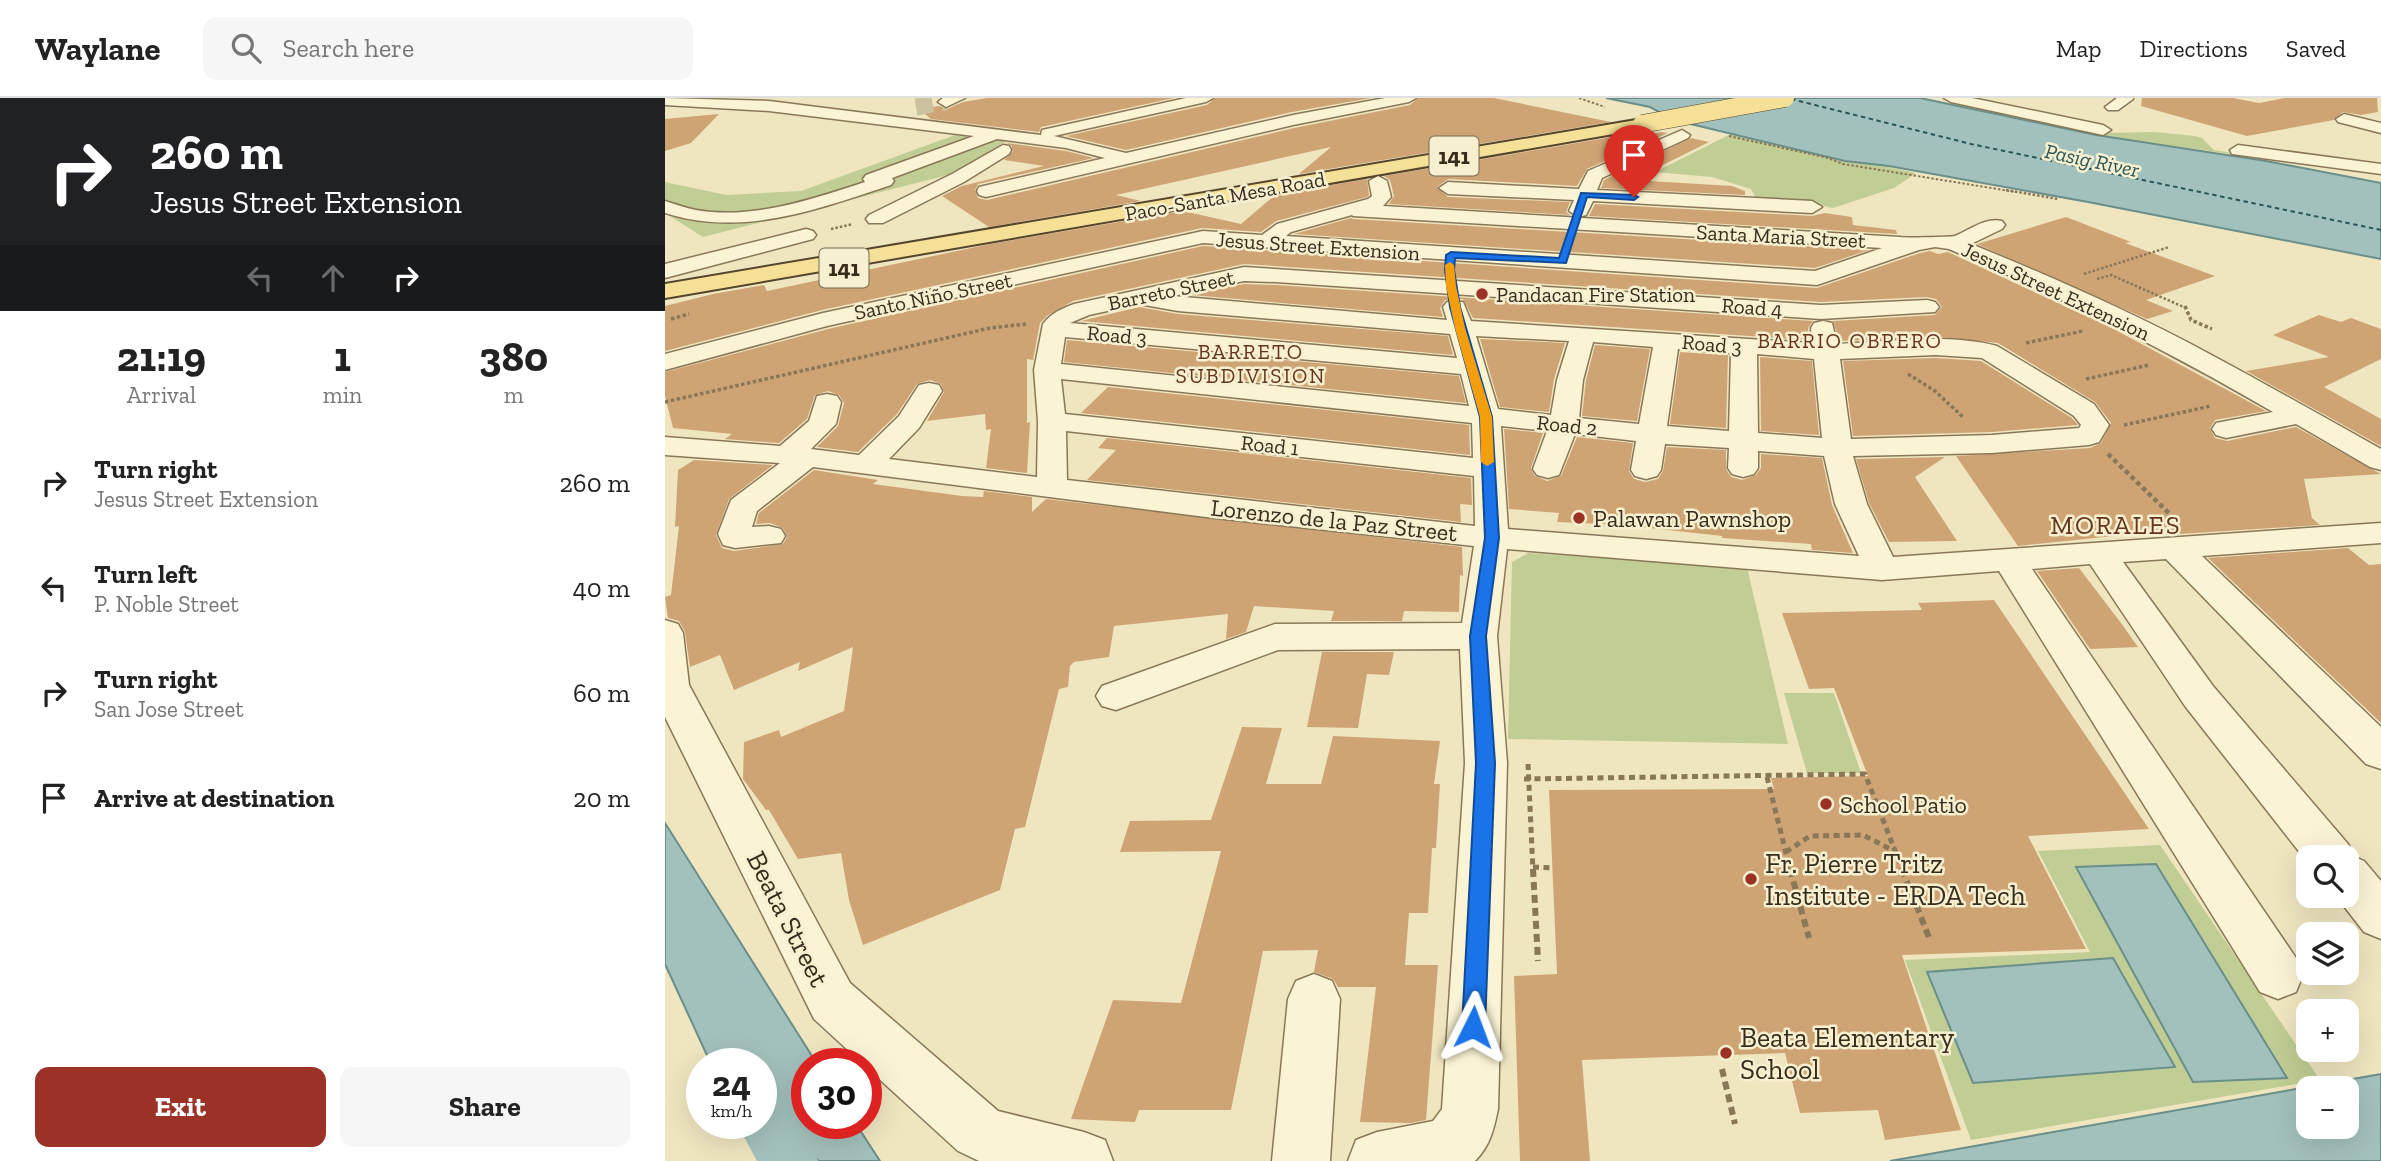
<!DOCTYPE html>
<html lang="en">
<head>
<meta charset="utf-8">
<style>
	:root { --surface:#fff; --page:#f6f6f6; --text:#222; --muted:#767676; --line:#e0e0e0; --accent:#9a3226 }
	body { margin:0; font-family:"Zilla Slab",serif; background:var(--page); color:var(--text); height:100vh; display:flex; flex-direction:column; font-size:26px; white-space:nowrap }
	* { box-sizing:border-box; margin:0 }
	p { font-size:23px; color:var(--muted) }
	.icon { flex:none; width:38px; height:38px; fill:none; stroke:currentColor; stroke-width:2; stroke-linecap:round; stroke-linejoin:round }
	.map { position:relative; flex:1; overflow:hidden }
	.details { display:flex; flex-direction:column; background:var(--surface); width:665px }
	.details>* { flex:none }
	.top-card { background:#202124; color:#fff; overflow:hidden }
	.tools { position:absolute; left:1631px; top:747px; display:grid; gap:14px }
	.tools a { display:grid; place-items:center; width:63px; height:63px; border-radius:14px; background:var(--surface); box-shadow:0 7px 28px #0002; font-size:35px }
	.speed { position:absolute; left:21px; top:950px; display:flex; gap:14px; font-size:35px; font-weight:700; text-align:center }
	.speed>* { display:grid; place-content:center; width:91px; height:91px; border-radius:50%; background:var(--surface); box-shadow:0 7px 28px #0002; line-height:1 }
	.speed small { font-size:18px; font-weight:400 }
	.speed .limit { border:10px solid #d22; background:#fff; color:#111 }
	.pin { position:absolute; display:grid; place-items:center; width:60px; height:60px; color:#fff; margin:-72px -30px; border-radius:50% 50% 50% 0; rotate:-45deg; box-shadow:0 0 7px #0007 }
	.pin .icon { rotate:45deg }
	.me { position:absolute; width:77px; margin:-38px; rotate:3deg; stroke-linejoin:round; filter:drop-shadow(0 0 5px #0008) }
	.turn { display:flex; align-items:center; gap:24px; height:147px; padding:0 35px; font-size:32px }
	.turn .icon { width:91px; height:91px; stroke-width:2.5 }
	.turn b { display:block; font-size:49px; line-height:60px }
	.lanes { display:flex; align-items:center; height:66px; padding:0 35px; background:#0003; justify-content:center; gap:35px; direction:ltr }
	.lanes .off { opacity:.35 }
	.eta { display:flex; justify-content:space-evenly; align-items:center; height:119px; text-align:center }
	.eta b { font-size:42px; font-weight:800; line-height:49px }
	.cta { display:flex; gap:14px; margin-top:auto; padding:14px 35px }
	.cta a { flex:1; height:80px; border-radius:14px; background:var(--accent); color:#fff; font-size:28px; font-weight:800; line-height:80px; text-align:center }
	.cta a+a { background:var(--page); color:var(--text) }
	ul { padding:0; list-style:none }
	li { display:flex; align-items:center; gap:21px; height:105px; padding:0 35px }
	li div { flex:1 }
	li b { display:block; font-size:26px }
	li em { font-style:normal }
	header { display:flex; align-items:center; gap:42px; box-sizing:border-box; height:98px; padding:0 35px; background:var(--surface); border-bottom:2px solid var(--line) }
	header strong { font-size:33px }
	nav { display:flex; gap:38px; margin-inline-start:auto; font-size:24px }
	.search { width:490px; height:63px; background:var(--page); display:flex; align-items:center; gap:18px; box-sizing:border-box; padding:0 24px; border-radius:14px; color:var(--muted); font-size:26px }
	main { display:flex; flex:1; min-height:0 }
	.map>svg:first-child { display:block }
	.green { fill:#c0cd94 }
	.water { fill:#a3c1bc; stroke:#6a8f8a; stroke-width:2; fill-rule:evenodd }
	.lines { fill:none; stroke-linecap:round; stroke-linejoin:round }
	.canal { fill:#a3c1bc; fill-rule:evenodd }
	.ferry { stroke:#2b5658; stroke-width:2; stroke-dasharray:4.5 3.5; stroke-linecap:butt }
	.building { fill:#cfa475 }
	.minor-tunnel { stroke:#cac19f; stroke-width:17; stroke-dasharray:17 9; stroke-linecap:butt }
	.minor-casing { stroke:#897758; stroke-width:3 }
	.major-casing { stroke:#56452c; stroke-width:4 }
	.path-far5 { stroke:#897758; stroke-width:2; stroke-dasharray:2.5 2; stroke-linecap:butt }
	.path-far4 { stroke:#897758; stroke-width:2.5; stroke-dasharray:2.5 2; stroke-linecap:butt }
	.path-far3 { stroke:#897758; stroke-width:3.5; stroke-dasharray:3.5 2.5; stroke-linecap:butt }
	.path-far2 { stroke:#897758; stroke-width:4.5; stroke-dasharray:4.5 3.5; stroke-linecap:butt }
	.path-far1 { stroke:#897758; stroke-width:5; stroke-dasharray:6 4.5; stroke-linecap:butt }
	.path { stroke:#897758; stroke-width:6; stroke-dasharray:8 5; stroke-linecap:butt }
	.minor { fill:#faf3d4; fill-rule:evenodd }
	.major { fill:#f4e197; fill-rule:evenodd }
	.major-bridge-casing { stroke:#56452c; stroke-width:19; stroke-linecap:butt }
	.major-bridge { stroke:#f4e197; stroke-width:18 }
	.route { fill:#1a73e8; stroke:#114b97; stroke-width:2 }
	.slow { fill:#f59e0b }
	.poi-dot { fill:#9a3226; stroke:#f6f0d0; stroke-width:2.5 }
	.labels { text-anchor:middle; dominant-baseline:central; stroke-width:5; stroke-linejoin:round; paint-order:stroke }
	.far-water-label { font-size:21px; font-style:italic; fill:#2b5658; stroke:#f6f0d0 }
	.far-street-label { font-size:21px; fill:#382d1d; stroke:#f6f0d0 }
	.far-poi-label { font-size:21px; fill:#382d1d; stroke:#f6f0d0; text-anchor:start }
	.far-neighbourhood-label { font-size:21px; letter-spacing:2px; fill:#66331b; stroke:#f6f0d0 }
	.shield { fill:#f6f0d0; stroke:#716853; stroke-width:2 }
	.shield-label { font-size:23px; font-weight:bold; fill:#382d1d }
	.poi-label { font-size:24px; fill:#382d1d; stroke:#f6f0d0; text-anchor:start }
	.street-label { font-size:24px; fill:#382d1d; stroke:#f6f0d0 }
	.neighbourhood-label { font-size:26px; letter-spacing:2px; fill:#66331b; stroke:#f6f0d0 }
	.near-poi-label { font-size:28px; fill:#382d1d; stroke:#f6f0d0; text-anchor:start }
	.near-street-label { font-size:28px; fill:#382d1d; stroke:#f6f0d0 }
</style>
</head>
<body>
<header>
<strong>Waylane</strong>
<div class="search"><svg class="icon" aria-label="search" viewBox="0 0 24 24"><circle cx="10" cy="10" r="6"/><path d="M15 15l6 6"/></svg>Search here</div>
<nav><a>Map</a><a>Directions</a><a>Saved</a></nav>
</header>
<main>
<section class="details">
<div class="top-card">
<div class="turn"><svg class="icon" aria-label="right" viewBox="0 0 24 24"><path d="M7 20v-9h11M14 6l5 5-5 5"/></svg><div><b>260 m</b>Jesus Street Extension</div></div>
<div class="lanes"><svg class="icon off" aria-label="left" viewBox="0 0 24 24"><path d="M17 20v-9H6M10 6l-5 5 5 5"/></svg><svg class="icon off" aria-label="ahead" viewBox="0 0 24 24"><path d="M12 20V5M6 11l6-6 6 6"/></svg><svg class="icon" aria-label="right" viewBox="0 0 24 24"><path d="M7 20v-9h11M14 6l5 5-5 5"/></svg></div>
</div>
<div class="eta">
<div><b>21:19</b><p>Arrival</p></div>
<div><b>1</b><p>min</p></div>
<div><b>380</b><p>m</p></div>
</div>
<ul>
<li><svg class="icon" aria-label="right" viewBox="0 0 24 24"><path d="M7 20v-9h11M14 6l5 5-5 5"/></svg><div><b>Turn right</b><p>Jesus Street Extension</p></div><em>260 m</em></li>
<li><svg class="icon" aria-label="left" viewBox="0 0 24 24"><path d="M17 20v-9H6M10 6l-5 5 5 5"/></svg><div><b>Turn left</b><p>P. Noble Street</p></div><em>40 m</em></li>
<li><svg class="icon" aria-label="right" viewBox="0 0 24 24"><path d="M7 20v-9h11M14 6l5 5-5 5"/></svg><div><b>Turn right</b><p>San Jose Street</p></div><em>60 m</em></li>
<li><svg class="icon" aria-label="arrive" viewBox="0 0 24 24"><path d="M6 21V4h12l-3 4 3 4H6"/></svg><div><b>Arrive at destination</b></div><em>20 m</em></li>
</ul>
<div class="cta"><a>Exit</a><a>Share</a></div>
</section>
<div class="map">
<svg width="1716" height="1063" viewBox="0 0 1716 1063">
	<rect width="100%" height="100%" fill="#efe6c0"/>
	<path class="green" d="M1255,0L1437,35L1489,34L1530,38L1537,40L1549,52L1609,62L1431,37Z
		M1066,36L1251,75L1229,90L1168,110L1151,106L1093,104L1086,91L1047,79L990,74Z
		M290,37L341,43L291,75L38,139L0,115V84L61,97L136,93Z
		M863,455L1082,469L1123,646L843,641L847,464Z
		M1119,595H1169L1196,675H1142Z
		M1495,747L1655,982L1306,1042L1240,862L1425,854L1373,753Z"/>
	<path class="water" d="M941,0H1255L1431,37L1601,63L1716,85V161L1423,104L1224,68L1180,63L1009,22L985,9Z
		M0,725L152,966H142V1026H191L215,1063H154L139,1051L76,1034L72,1026H96V966H46L0,866Z
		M1491,766L1622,980L1528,984L1411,769Z
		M1448,860L1510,969L1308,985L1262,874Z
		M1716,976V1063H1225ZM1682,990V1029H1643V990Z"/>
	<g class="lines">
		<path class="canal" d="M96,987L116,995L145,1042L153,1063H92L72,1026H96Z"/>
		<path class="ferry" d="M1126,1L1306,46L1716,132"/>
	</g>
	<path class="building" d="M322,0H509L376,29L374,34L266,21L254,11L274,8L282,11L298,4Z
		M550,0H706L627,14L461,52L401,38L542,7Z
		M753,0H829L946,24L634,76L666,49L451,97L476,103L324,129L277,98L297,88L379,68L339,62L348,53L346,47L341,45L401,53L429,60L313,86L310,92L313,100L322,102L629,30L745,7Z
		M1477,0H1568L1594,5L1620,0H1712L1713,14L1696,17L1678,14L1669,22L1582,38L1476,8Z
		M54,16L26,45L0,53V21Z
		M997,34L1003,35L922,71L912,88L783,81L772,89L783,99L905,104L901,114L905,117L724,106L729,98L725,82L719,78L970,35L978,37Z
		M1026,40L1044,44L968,82L1067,88L1080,93V97L936,90L939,82Z
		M702,81L704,97L702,99L611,123L596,134L537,130L157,212L0,253V208L48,196L99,187L102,193L325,146L518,113L576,126L610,97Z
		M930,106L1147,118L1160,115L1187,119L1188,127L1231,132L1232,136L924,118Z
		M1401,119L1466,144L1460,145L1550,178L1481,202L1508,213L1482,221L1312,146Z
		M686,120L688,121L1204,152L1150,170L629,136Z
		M538,148L1152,190L1255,155L1265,153L1273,156L1283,154L1447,230L1601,313L1550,322L1545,330L1550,340L1562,343L1631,329L1716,376L1639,381L1647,420L1655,427L1515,436L1510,432L1498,433L1353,448L1291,358L1425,350L1436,345L1446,325L1430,304L1333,245L1273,239L1174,243L1168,223L1270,217L1277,209L1271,201L1262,199L1156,204L579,166L408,203L383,217L375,225L368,262L362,261V325L365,324L362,375L321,370L326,331L321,332L320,316L262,323L279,294L276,286L265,282L252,286L232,316L193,354L152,349L173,328L179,305L174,297L163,293L150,297L142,321L114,345L60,341L67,336L8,330L0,298V274L163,231Z
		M579,186L611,187L1148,223L1143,230L1144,242L808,220L798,201L780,202L775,210L778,219L526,197Z
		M474,209L513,216L783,238L788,257L416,223Z
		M1654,217L1676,224L1686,220L1716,231V261L1659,289L1716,321V348L1581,273L1664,259L1608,237Z
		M815,241L900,245L889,281L884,314L835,309Z
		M402,242L794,278L801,305L399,264Z
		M930,247L985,251L972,323L917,318L921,282Z
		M1015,254L1063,257L1061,330L1005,326Z
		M1095,259L1147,263L1154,337L1096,333Z
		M1271,260L1316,263L1407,320L1413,327L1327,334L1188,338L1178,263Z
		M443,289L804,327L805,357L416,315Z
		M839,331L878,335L866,370L870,378L882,383L896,378L912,339L968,345L964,373L969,381L980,384L993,381L998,373L1002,349L1061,352V371L1066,379L1077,382L1091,377L1096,370V356L1157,360L1167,407L1188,455L1147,452L1146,446L1057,440V438L957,427L892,424L894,415L844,411Z
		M442,340L806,380L807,407L795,406L796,424L422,382L451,352L433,350Z
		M1280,359L1250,379L1292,443L1224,444L1204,405L1191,361Z
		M29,362L108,367L64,401L51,437L57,450L69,453L118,446L122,439L118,430L105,425L91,426L94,415L149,372L213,382L208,386L297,398L318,399L319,393L367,399V414L381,401L797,449L798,478L795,477L794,514L739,513L737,523H666L669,513L589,508L581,534L561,541L563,516L449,528L444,559L409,564L405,568L403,589L394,591L360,729L350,731L335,792L198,847L184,802L176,755L133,761L104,712H101L78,681L79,644L114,632L116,639L179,613L188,549L133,573L135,564L69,592L55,557L25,569L20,534L14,523L3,520L0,499L6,497L14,428L10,429L13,372Z
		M1683,450L1704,467L1716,466V625L1543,460Z
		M1414,470L1456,525L1473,549L1425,551L1372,473Z
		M1329,502L1484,731L1363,738L1421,851L1237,857L1296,1032L1220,1042L1213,1012L1135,1015L1120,955L917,962L925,1063H855L849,878L892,876L884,692L1109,691L1106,680L1203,678L1169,590L1144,591L1117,515L1257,512L1253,505Z
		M657,554H729L724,577L702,576L693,630L642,629Z
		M577,629L617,630L601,686H656L668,638L775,643L769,686H775L771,750H767L763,815H744L740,867H773L761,1022L746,1025L695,1024L711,889H673L668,881L649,874L653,852L598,853L566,1012H474L470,1024L406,1021L448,902L516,905L556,753L455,754L465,723L546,722Z"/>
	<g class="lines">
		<path class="minor-tunnel" d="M251,9L281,4"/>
		<defs>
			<path id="minor" d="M0,0L104,3L376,37L377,32L521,0H548L541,4L389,38L461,55L628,17L720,0H751L744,4L628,27L321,99L314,97L312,93L314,89L440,60L401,50L332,41L227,80L229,83L226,87C154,111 76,140 0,115V103C10,106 21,110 31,112C87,122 148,101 200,84L198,81L201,77L309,38L104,13L0,7Z
				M278,0H300L281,9L273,4Z
				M1279,0H1307L1438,27L1446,32L1438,37L1286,4Z
				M1452,0H1468V1L1453,12H1443L1440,9Z
				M1679,16L1716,25V35L1673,24L1671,21Z
				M1017,32L1025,37L1023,40L937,80L932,92L1147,103L1157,109L1147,115L928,103L921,117L914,119L904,113L909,102L783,96L774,90L783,84L914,91L923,73Z
				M338,47L344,48L346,52L344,56L299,84L218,125H204L201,121L204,117L287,76Z
				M1573,47L1716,66V76L1567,56L1565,52Z
				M713,78L722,83L726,99L718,108L1235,139C1239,140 1287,139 1290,138C1305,132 1320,119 1337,123L1340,127L1337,131L1306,146C1385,178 1464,213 1539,253C1599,285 1657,318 1716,351V372L1705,369L1631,326L1561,340L1551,337L1547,331L1551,325L1608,314C1503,253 1396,199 1284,151L1270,149L1254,152L1152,187L538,145L162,228L0,272V256L158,215L538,133L597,137L612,126L703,101L707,98L704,83ZM687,117L688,118L1217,150L1150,173L621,138L626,134Z
				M141,131L148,133L151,137L148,141L0,180V166Z
				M579,169L1156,207L1262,202L1270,204L1274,209L1270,214L1156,221L611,184L579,183L508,198L782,222L778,209L782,204H798L806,223L1147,245L1146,230L1149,225L1158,223L1167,225L1172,246C1224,244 1281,235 1332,248L1429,306L1444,327L1434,344L1424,347L1327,355L1188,358L1202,406L1228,459L1716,425V445L1537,458L1716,629V671L1701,666L1501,461L1458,464L1548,588L1683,746L1690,759L1699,763L1716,783V841L1699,834L1671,798H1682V760H1643V765L1520,608L1425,466L1367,471L1631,860L1638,877L1631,894L1613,901L1595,894L1334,473L1217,482L842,451L832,538L842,665L833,1011C829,1031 825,1048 810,1063H683L691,1042L712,1034L768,1023L777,1011L800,665L795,551L613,552L451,612L437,608L431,598L437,588L610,526L797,525L809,448L541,419L148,369L92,413L87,429L104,428L116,431L120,438L116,445L70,450L58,447L53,436L66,402L115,365L0,357V339L115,348L144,323L152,298L162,296L172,298L176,304L171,326L146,351L194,357L234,318L254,287L264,285L274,287L277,293L254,330L224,361L372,379L373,323L369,272L378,226C386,215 396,211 409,206ZM474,206L513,213L785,236L792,260L405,225L424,217ZM811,238L904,243L892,282L886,317L833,311ZM400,239L796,276L804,308L396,266ZM928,244L988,249L974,326L914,320L918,282ZM1013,251L1066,255L1064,333L1002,328ZM1092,256L1149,261L1157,340L1093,335ZM1271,257L1317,260L1409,318L1416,327L1414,330L1327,337L1186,341L1175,261ZM396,281L807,325L808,360L400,316ZM836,328L882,333L868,371L872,377L883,380L894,377L910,336L971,343L966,372L970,378L981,381L992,378L996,372L1000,346L1064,350L1063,370L1067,376L1078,379L1089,376L1093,370V353L1159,358L1170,406L1194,458L843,431ZM401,333L809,378L810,428L402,382Z
				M0,522L13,526L18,535L24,587L185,885L333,1013L419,1034L440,1042L448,1063H314L293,1053L201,969V966H198L149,921L0,619Z
				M649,876L667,883L675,901L665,1063H607L623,901L631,883Z"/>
			<path id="major" d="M977,21L983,22L985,26L983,30L0,200V186Z"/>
		</defs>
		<use href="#minor" class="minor-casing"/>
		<use href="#major" class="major-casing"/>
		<path class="path-far5" d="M914,0L940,9
			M1064,38L1163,60L1178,66L1351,94"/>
		<path class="path-far4" d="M1341,92L1393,101
			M166,131L188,126
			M1419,176L1504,149
			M1432,181L1446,177L1521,210"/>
		<path class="path-far3" d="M1520,208L1526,222L1547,231
			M6,221L24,216
			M1361,245L1418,233
			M1243,276L1270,293L1299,320
			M1421,281L1484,267
			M0,304L325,230L361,226
			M1459,327L1546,308"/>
		<path class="path-far2" d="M1443,356L1512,423"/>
		<path class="path-far1" d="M863,666L868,773
			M1102,679L1125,771H1122
			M859,681L1200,676L1238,773
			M1121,754L1145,738L1198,737L1225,751H1231
			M868,769L887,770"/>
		<path class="path" d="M868,771L873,863
			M1122,771H1125
			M1125,771L1144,840
			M1237,771L1265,842
			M1057,971L1070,1026"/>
		<use href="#minor" class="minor"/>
		<use href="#major" class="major"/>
		<defs>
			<path id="major-bridge" d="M977,26L1120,0"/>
		</defs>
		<use href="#major-bridge" class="major-bridge-casing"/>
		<use href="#major-bridge" class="major-bridge"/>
	</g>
	<path class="route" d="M916,95L969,97L973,99L969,102L922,99L901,165L790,160L789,172L795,209L827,319L834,440L821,538L830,665L820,929L817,937L808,940L800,937L797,929L811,665L805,538L820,440L815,319L785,209L780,172L781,157L786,154L894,160Z"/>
	<path class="slow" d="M785,164L789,167L791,188L800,230L827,319L829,364L822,368L816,364L815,319L790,230L781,188L780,167Z"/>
	<g class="poi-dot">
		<circle cx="817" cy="196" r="7"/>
		<circle cx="914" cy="420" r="7"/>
		<circle cx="1161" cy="706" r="7"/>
		<circle cx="1086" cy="781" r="7"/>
		<circle cx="1061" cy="955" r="7"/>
	</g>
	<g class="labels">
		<g class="far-water-label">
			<text transform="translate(1427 62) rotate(12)">Pasig River</text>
		</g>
		<g class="far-street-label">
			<text transform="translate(560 98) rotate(-10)">Paco-Santa Mesa Road</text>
			<text transform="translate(1116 138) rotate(3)">Santa Maria Street</text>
			<text transform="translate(653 148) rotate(4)">Jesus Street Extension</text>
			<text transform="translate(506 192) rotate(-12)">Barreto Street</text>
			<text transform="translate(1391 193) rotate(25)">Jesus Street Extension</text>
			<text transform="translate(268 198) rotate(-12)">Santo Niño Street</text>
			<text transform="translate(1087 209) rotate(4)">Road 4</text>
			<text transform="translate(452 237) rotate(5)">Road 3</text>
			<text transform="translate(1047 246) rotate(5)">Road 3</text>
			<text transform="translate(902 327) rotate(6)">Road 2</text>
			<text transform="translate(605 347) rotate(6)">Road 1</text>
		</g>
		<g class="far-poi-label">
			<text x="831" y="196">Pandacan Fire Station</text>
		</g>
		<g class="far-neighbourhood-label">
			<text x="1185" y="242">BARRIO OBRERO</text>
			<text x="586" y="253">BARRETO<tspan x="586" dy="24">SUBDIVISION</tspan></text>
		</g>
		<g class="shield">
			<rect x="764.5" y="38.5" width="49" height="39" rx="5"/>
			<rect x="154.5" y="150.5" width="49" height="39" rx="5"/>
		</g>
		<g class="shield-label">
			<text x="789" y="58">141</text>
			<text x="179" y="170">141</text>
		</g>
		<g class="poi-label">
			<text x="928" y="420">Palawan Pawnshop</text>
			<text x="1175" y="706">School Patio</text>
		</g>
		<g class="street-label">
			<text transform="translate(669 422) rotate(6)">Lorenzo de la Paz Street</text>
		</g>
		<g class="neighbourhood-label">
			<text x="1451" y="427">MORALES</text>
		</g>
		<g class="near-poi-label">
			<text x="1100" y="765">Fr. Pierre Tritz<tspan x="1100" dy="32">Institute - ERDA Tech</tspan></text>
			<text x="1075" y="939">Beata Elementary<tspan x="1075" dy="32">School</tspan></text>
		</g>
		<g class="near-street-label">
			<text transform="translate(123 821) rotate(63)">Beata Street</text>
		</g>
	</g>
</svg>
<div class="tools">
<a><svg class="icon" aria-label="search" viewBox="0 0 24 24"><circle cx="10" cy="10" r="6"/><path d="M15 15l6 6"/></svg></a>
<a><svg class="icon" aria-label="layers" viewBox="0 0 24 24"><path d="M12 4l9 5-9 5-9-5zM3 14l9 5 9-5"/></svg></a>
<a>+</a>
<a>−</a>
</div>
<div class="speed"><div>24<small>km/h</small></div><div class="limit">30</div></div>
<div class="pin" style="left:969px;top:99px;background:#d93025"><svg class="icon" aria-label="arrive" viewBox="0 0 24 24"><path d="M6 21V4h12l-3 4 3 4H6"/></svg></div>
<svg class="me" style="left:808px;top:929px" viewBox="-20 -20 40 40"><path d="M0-17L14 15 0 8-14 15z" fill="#1a73e8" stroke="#fff" stroke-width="4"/></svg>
</div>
</main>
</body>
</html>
